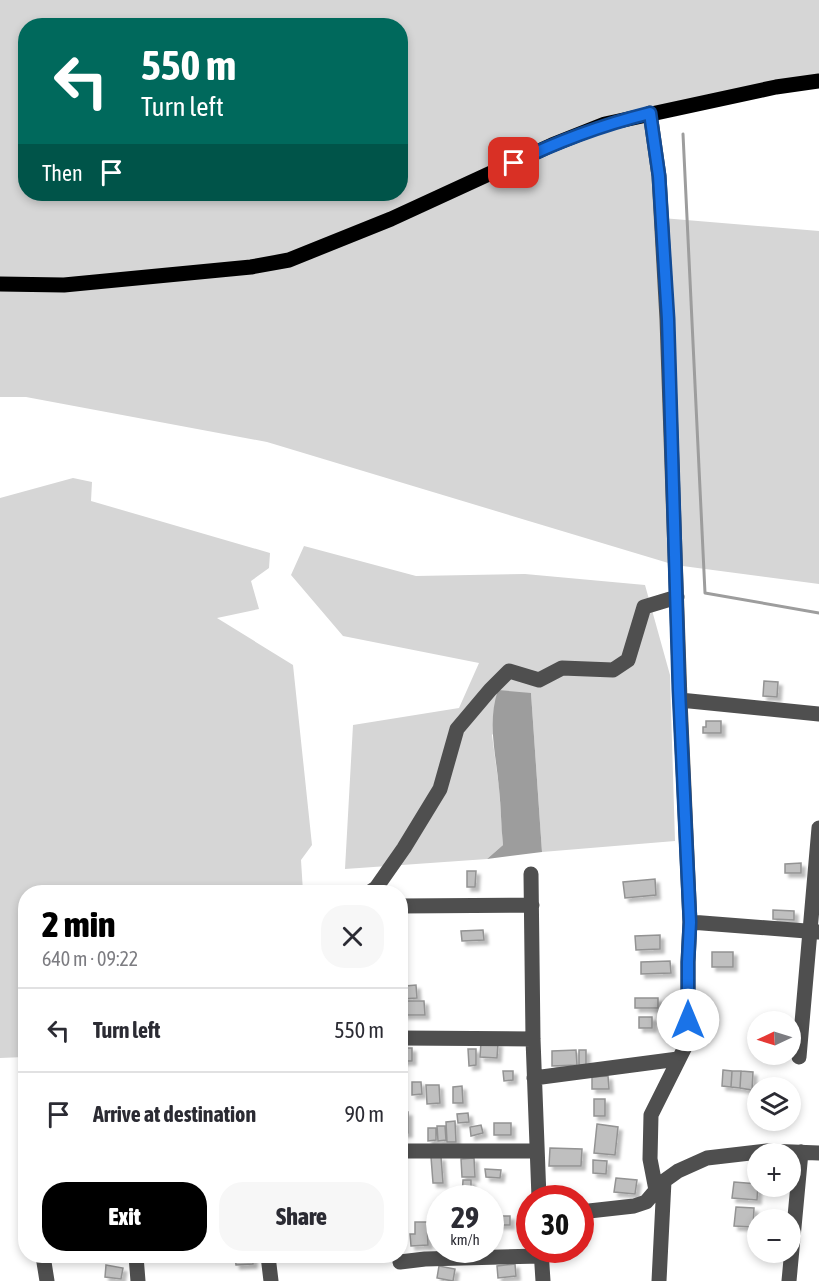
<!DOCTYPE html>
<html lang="en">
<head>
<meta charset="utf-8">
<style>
	:root { --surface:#fff; --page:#f7f7f7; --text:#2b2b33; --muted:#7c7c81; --line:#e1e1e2; --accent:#000 }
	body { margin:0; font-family:"Asap Condensed",sans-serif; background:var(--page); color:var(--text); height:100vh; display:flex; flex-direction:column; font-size:22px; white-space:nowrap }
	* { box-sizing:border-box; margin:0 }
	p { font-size:20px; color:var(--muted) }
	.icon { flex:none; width:33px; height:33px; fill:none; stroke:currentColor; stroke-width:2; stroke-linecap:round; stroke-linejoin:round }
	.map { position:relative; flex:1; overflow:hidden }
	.drawer { position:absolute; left:18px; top:885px; width:390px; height:378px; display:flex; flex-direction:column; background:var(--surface); border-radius:24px; box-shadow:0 3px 9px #0003 }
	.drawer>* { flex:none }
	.top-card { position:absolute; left:18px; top:18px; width:390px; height:183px; border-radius:24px; box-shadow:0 3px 9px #0003; background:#00695c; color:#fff; overflow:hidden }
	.needle { width:39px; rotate:266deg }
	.controls { position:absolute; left:747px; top:1011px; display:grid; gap:12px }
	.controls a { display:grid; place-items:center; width:54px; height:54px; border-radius:50%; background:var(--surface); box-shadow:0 3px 9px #0003; font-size:30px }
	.speed { position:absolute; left:426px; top:1185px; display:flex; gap:12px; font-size:30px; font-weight:700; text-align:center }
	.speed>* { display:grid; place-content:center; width:78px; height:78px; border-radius:50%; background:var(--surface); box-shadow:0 3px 9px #0003; line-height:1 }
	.speed small { font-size:15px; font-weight:400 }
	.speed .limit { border:9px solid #d22; background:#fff; color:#111 }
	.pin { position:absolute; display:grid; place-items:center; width:51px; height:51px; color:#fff; margin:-26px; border-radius:12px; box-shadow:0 3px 9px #0006 }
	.me { position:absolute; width:66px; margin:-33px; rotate:0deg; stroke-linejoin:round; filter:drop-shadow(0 0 4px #0008) }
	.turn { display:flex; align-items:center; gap:21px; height:126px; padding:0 24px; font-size:27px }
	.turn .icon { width:78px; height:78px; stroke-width:2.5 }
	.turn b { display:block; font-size:42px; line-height:51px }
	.then { display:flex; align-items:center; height:57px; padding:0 24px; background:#0003; gap:12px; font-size:22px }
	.round { display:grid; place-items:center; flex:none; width:63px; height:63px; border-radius:24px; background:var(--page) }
	.head { display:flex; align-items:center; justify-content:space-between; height:102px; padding:0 24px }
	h1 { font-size:36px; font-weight:800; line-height:45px; color:var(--accent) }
	.action { display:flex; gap:12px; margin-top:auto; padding:12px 24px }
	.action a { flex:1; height:69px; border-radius:24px; background:var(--accent); color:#fff; font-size:24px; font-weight:800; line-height:69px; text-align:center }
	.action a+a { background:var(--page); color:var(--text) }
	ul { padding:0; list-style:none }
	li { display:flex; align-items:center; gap:18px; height:84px; padding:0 24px; border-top:2px solid var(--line) }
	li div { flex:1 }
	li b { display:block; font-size:22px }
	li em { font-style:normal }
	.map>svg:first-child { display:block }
	.green { fill:#d6d6d6; fill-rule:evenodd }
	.water { fill:#9d9d9d }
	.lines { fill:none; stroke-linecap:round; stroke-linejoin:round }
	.stream { stroke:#9d9d9d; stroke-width:3 }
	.building { fill:#bfbfbf; stroke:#939393; stroke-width:1.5; filter:url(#shadow) }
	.minor { stroke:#4f4f4f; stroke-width:15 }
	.major { stroke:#000; stroke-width:15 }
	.route-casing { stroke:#114b97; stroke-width:15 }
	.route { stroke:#1a73e8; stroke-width:10 }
</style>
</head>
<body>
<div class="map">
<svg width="819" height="1281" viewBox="0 0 819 1281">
	<defs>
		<filter id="shadow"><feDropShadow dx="4" dy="4" stdDeviation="1.5" flood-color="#0004"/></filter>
	</defs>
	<rect width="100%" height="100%" fill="#fff"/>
	<path class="green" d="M0,0H819V81L650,113L662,218L819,231V584L675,565L267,442L26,397H0ZM26,26H400V194H26Z
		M73,478L92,482L91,501L270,553L269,568L251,581L259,609L217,618L293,665L312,845L301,860L303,892H26L25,1057L0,1058V498Z
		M304,546L416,576L525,574L645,585L670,675L675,841L542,852L531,693L492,735L499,787L503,845L487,859L345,869L353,725L459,708L479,663L343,636L291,575Z"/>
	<path class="water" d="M498,690L531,693L542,852L487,859L503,845C501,826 501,807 499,788C496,754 487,723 498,690Z"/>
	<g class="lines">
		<path class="stream" d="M683,134L705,593L819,613"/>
	</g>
	<path class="building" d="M764,681L778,682L777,697L763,696Z
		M706,721H721V733H703V727H706Z
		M801,863V873H785V864Z
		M467,871H476L475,887H467Z
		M655,879L656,895L625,898L623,882Z
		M773,910L794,911V920L773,919Z
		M483,930L484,940L462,941L461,931Z
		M660,935V949L636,950L635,936Z
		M712,952H733V967H712Z
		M670,961L671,973L641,974V962Z
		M416,985L417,998L401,999V992L405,991V986Z
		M635,998H658V1008H635Z
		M403,1001H424L425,1015H404Z
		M639,1017H652V1028H639Z
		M481,1042L498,1043L497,1058L480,1057Z
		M400,1048H412V1061H400Z
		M468,1049H476V1065L469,1066Z
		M576,1050L577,1065L552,1066V1051Z
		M579,1050H586V1065H579Z
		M723,1070L732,1071L731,1087L722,1086Z
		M503,1071H513V1080L504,1081Z
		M732,1071H741L740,1088L731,1087Z
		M741,1071L753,1072L752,1090L740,1088Z
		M608,1076L609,1089H592V1077Z
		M412,1082H421L422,1094L412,1095Z
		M426,1085H439L440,1103L427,1104Z
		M462,1086L463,1103H453V1087Z
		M594,1099H605V1116H594Z
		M400,1112H408V1133H400Z
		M468,1113L469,1122L458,1123L457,1114Z
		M455,1121L456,1142H447L446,1122Z
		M494,1123H511V1135H494Z
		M597,1124L618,1127L615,1155L594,1153Z
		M481,1125L483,1133L471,1136L470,1127Z
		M437,1126H445L446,1140L438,1141Z
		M428,1128H436V1140L428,1141Z
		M550,1148L582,1149L581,1166H549Z
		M431,1157H441L443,1183H433Z
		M474,1158L475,1177H462L461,1159Z
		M593,1160L607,1161L606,1174L593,1173Z
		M485,1169L501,1170L500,1178L486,1177Z
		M616,1178L637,1180L635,1194L614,1192Z
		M463,1180H471V1198H462Z
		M734,1182L758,1184L757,1200L732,1198Z
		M736,1207L754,1208L753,1227L734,1226Z
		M494,1216H510V1225H494Z
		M415,1222H427L428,1245L411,1246L410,1234H415Z
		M235,1256H253V1264L236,1265Z
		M515,1264L516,1276L498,1278L497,1266Z
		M106,1265L123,1268L121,1279L105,1277Z
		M439,1266L455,1269L453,1281L437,1278Z"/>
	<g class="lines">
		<path class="minor" d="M650,113L659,176L667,319L680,700L690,922L688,962V1020L686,1045L651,1115L650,1159L656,1190
			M680,700L819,714
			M531,874L533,1039L539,1198
			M370,892L376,888L404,848L440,789L457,729L490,690L509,671L539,680L562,668L613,670L628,660L644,607L677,597
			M400,906L532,905
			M690,922L819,932
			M400,1038L533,1039
			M799,1057L819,828
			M534,1078L678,1059
			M400,1151H537
			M580,1212L634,1206L646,1202L664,1181L678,1171L707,1158L767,1151L819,1153
			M541,1250L543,1281
			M43,1256L47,1281
			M136,1256L138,1281
			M268,1256L271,1281
			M400,1262L425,1259L541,1256
			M659,1281L664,1181
			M789,1281L801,1152"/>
		<path class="major" d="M0,284L64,285L251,267L289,260L391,219L552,145L605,124L776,87L819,81"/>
	</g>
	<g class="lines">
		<defs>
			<path id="route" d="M514,163C558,141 602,125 650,113L659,176L668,319L679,690L690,922L688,962V1020"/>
		</defs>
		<use href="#route" class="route-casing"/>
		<use href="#route" class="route"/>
	</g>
</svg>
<div class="controls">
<a><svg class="needle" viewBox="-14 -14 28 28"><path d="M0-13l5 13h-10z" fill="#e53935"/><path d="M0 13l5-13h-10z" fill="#7c7c81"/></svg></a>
<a><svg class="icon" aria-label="layers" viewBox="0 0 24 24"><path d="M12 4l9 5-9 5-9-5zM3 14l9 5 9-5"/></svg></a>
<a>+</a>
<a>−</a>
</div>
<div class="speed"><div>29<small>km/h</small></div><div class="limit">30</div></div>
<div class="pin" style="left:514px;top:163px;background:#d93025"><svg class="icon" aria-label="arrive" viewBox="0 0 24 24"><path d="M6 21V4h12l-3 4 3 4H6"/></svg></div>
<svg class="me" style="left:688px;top:1020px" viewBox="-20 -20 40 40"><circle r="19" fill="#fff"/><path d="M0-13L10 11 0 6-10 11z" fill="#1a73e8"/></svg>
<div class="top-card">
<div class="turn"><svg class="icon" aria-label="left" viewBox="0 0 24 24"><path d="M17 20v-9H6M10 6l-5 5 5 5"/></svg><div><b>550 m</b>Turn left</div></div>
<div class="then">Then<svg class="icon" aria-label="arrive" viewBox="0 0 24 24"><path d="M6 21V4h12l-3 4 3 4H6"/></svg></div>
</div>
<section class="drawer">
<div class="head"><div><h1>2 min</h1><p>640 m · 09:22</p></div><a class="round"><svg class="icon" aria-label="close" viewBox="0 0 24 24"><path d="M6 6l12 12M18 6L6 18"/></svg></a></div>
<ul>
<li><svg class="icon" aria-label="left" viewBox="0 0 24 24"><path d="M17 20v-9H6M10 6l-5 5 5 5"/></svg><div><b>Turn left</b></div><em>550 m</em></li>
<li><svg class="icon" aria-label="arrive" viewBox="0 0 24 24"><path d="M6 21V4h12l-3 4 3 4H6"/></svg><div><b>Arrive at destination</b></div><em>90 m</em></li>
</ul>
<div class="action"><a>Exit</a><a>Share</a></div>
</section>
</div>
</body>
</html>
